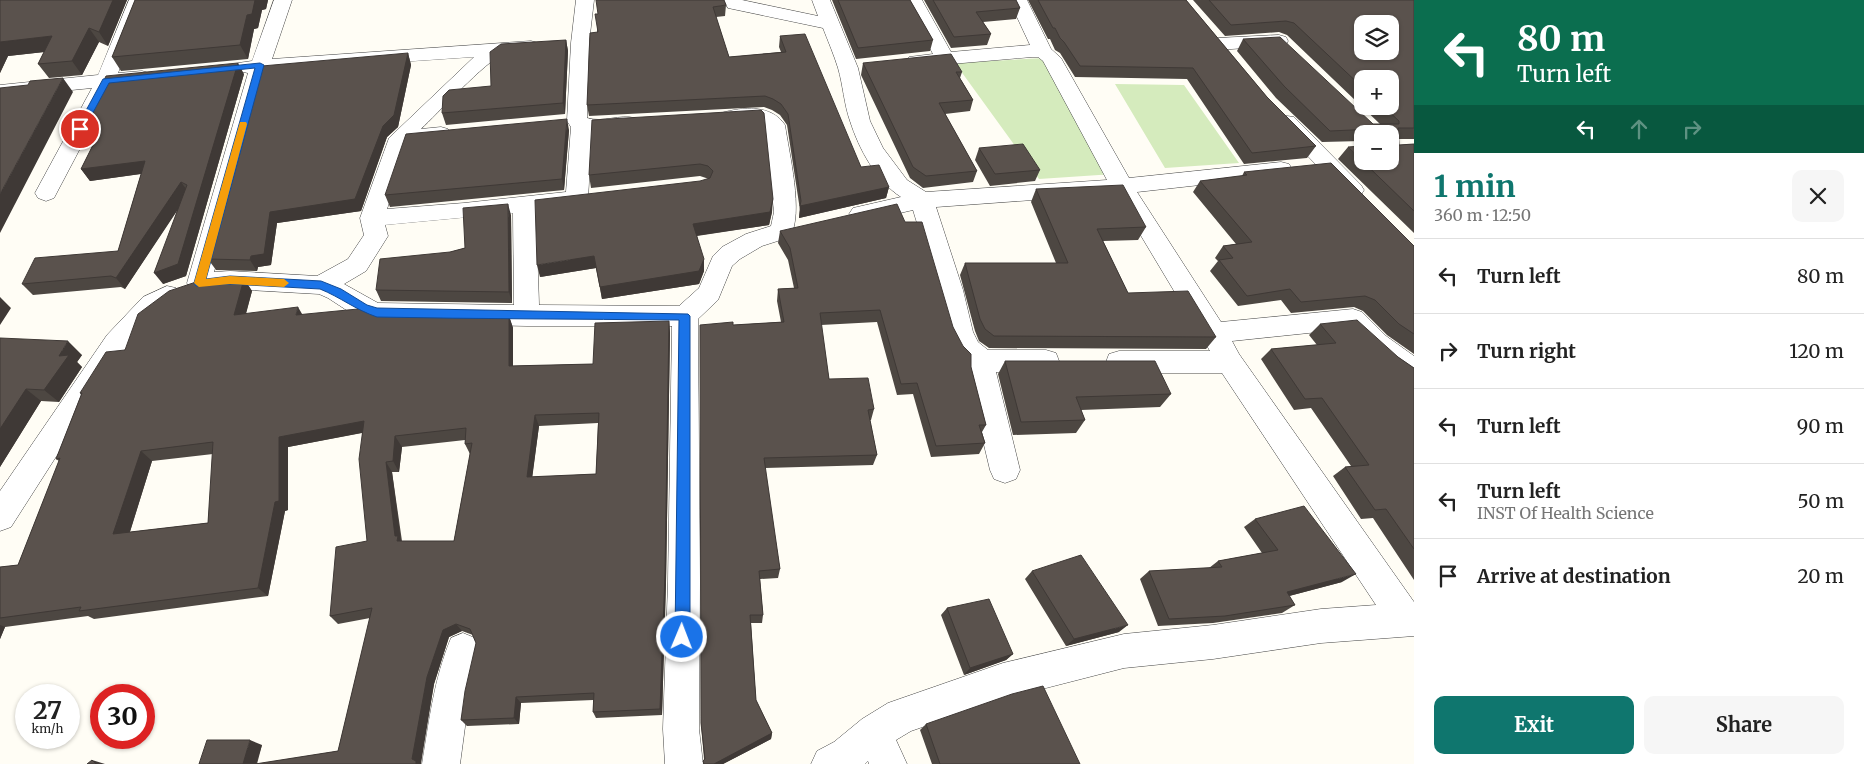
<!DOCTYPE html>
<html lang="en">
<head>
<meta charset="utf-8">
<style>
	:root { --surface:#fff; --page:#f6f6f6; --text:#222; --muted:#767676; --line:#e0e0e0; --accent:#0f766e }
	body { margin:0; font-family:Merriweather,serif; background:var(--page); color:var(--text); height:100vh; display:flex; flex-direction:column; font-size:19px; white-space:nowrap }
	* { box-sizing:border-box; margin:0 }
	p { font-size:16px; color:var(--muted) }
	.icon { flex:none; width:28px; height:28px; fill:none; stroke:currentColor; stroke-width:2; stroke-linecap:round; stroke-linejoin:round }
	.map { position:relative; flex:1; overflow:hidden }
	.panel { display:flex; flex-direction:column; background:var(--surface); width:450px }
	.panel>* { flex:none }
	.banner { background:#0b6e4f; color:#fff; overflow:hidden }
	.controls { position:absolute; left:1354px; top:15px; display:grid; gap:10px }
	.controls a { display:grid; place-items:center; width:45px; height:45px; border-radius:10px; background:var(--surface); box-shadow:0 1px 4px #0004; font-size:25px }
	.speed { position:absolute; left:15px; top:684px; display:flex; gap:10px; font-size:25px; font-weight:700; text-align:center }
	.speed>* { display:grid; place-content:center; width:65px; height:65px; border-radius:50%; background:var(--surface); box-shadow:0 1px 4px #0004; line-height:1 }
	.speed small { font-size:12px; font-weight:400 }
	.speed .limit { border:8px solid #d22; background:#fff; color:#111 }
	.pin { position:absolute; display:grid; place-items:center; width:42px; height:42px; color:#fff; margin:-21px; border:2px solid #fff; border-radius:50%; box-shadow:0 1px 5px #0007 }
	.me { position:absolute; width:55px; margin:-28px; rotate:1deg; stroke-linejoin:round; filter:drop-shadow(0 0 4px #0008) }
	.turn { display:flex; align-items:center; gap:18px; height:105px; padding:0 20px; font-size:22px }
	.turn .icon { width:65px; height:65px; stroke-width:2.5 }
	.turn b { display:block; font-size:35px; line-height:42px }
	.lanes { display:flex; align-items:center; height:48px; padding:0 20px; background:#0003; justify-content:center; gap:25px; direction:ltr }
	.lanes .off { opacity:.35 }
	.round { display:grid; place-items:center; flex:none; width:52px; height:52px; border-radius:10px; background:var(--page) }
	.summary { display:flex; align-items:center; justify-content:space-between; height:85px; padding:0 20px }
	h1 { font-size:30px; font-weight:700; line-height:38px; color:var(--accent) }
	.primary-button { display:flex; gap:10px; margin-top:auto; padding:10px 20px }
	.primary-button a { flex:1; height:58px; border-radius:10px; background:var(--accent); color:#fff; font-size:20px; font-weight:700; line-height:58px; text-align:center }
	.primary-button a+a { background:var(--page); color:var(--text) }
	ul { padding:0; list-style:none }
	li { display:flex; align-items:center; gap:15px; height:75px; padding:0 20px; border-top:1px solid var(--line) }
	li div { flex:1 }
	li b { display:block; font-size:19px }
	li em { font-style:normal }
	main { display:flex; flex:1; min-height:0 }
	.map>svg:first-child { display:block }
	.green { fill:#d5ebbd }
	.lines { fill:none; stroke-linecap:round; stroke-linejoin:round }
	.minor-casing { stroke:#444; stroke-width:1 }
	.minor { fill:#fff; fill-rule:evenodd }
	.wall { fill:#4d4742; fill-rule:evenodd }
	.shaded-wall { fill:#3f3936 }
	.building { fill:#5a524d; stroke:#3f3936; fill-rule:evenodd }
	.route { fill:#1a73e8; stroke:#114b97 }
	.slow { fill:#f59e0b }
</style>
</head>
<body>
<main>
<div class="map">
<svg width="1414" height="764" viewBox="0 0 1414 764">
	<rect width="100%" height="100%" fill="#fffdf5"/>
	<path class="green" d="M1044,58L1114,174L1039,179L955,63Z
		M1115,84L1184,85L1239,163L1165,168Z"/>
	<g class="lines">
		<defs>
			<path id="minor" d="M129,0H147L118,73L142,71L149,73L152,77L149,81L113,86L54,198L46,201L38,198L35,193L92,88L0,97V85L98,75Z
				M274,0H292L272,59L531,41L538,43L540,47L538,51C526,54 513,51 502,55C487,60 436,115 421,129L441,127L448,129L452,134L448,139L409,144L387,209L464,203L566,192L571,127L567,121L571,43L576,0H594L589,43L587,118C603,123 620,114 635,118L638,123L635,128L592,133L588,198L585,203L536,211L539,305L679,306L699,288L713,256L722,247L746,234L771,226L774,212L765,126C753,116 735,125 721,121L718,117L721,113C743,107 771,104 785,125C789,153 804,213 790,237L762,246L740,259L732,266L718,300L698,319L700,582L699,729L703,764H665L663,729L668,582L672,326H527L377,323L354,315L328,298L319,294L230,289L199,292L190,289L187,283L248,73L238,71L235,67L238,63L252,61ZM474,57L389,138L360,218L364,235L348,259L317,276L230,271L214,272L268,71ZM513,213L514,305L378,303L344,284L366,271L388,236L385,225Z
				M724,0H742L818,16L812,0H830L858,68L870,121L883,148L907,180L926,192L1107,180L1043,61L1038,57H1032L916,67L909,65L906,61L909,57L933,54L904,0H922L951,52L1030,45L1009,0H1027L1051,49L1061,58L1129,178L1281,162L1289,164L1292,169L1289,174L1281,176L1137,192L1221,322L1353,309L1362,312L1386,336L1414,356V382C1388,373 1366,348 1347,329L1232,341L1239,354L1414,602V636L1321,643L1213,659L1124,668L1003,699L911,731L896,740L907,764H869L868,761L865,764H811L817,751L834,742L862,719L888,703L1003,663L1124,634L1213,625L1321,609L1376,605L1222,373H1119L1109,370L1106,362L1109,354L1119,351H1210L1116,194L936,207L963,290L973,332L978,342L988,350H1046L1056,353L1059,361L1056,369L1046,372H996L1020,470L1016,479L1005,483L994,479L990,470L968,378V365C944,342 945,318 937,288C929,262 921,236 913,210L861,222L853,220L849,214L853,208L901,197C876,181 859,149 850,121C844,104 843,85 838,68C834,55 828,41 823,28L728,8Z
				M1279,35L1286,37L1288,41L1286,45L1218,50L1211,48L1209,44L1211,40L1218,38Z
				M1287,116L1294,117L1361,185L1364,190L1361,195L1353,197L1345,195L1280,127L1277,122L1280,117Z
				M167,286L176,288L180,295L176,302L161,311L148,322L125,349L11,527L0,531V491L107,335L143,297Z
				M463,633L475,638L480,650L469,697L460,764H422C429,722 434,678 451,638Z"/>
		</defs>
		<use href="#minor" class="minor-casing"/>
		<use href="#minor" class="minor"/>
	</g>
	<path class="wall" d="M0,0H127L108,46L99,42L82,75L49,78L38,64L44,52L8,56L0,73Z
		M135,0H268L266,9L262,10L258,28L254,29L248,59L121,71L112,57Z
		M832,0H910L933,40L930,51L856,59Z
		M924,0H1016L1020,8L1016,19L983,22L991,34L987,45L951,48Z
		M1028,0H1186L1267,97L1316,146L1307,158L1244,164L1187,79L1075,77L1060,53L1055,50L1050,39H1048Z
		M1193,0H1414V139H1398L1399,145L1414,144V233L1338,159L1348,147L1362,161L1390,134H1362V141L1322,142L1276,98L1237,51L1243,39L1373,124H1380L1287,35L1279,32L1225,36ZM1362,79L1390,106H1362Z
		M726,5L725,16L716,17L729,57L781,52L779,47L780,36L861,167L889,187L886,198L799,218L800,210L787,125L780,115L772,110L764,107L589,116L587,105L597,32L598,14Z
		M566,40L568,51L565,114L446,125L442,113L491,86Z
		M408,53L411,65L398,127L387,137L361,211L277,223L271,265L258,267L257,271L216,270L208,259Z
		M863,63L962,72L960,78L973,100L970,111L945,114L977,171L973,182L923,188L910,178L861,75Z
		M244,74L186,276L163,284L177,210L125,289L121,287L33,295L22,284L118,251L141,174L90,181L81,169L98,135L94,132L85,121Z
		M761,110L772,212L769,225L697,236L704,271L699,284L602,299L596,268L540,277L709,179L700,176L591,188L589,175Z
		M569,130L564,190L390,207L385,195Z
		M979,148L1040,170L1035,181L990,186L975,160Z
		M1244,172L1414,246V354L1387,335L1363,311L1354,307L1291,313L1281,300L1238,306L1210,271L1218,261L1215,258L1223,246L1236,244L1193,192L1200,181L1242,176Z
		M1036,189L1146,227L1138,240L1103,241L1128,293L1216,337L1206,349L989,348L979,341L975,331L960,275L965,263H1056L1031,202Z
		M511,215L512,303L381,301L376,290L450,252L465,248Z
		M780,231L953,327L971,367L986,425L982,432L985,443L979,454L931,457L913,394L897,395L877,322L821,325L829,379L874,409L871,420H870L877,455L873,465L765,468L780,569L778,578L760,579L763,615L762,623H751L756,700L772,733L771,739L723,764H703V761L704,759L701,723L733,325L781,322L777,301L778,289L794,288L788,260L778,243Z
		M244,279L252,291L246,314L302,315L371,313L509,316L513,328V366L593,364L669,321L670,333L666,582L662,715L596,718L593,712V700L521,703L519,724L467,726L461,720L476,643L473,635L462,631L449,637L434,684L420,764H199L262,745L257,764L338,751L370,618L338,624L330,616L367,541L362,433L288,447V510L285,511L268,596L94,619L88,616L5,627L0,639V567L18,565L59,461L56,459L81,395L80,393L125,350ZM598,423L596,474L532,477L539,426ZM465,440V444L470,454L454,541H402L392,472H399L402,447ZM213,454L208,523L130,532L152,461Z
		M1320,324L1398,357L1414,368V580L1373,518L1361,519L1333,476L1345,467L1351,466L1311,408L1294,410L1261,359L1271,349L1317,345L1309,335Z
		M0,338L82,355L77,362L82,367L59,402L41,401L0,467Z
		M1005,361L1171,394L1160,407L1081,410L1085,420L1076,433L1013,435L998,374Z
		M1255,519L1342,582L1289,596L1295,605L1282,613L1213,623L1158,626L1140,579L1149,571L1209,568L1218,561L1262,553L1244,527Z
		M1032,571L1119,632L1066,646L1025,579Z
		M947,608L1013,654L1006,660L964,675L941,615Z
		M926,724L1080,764H932L920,730Z"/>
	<path class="shaded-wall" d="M113,0H127L108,46L99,32Z
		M255,0H268L266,9L262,10L258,28L254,29L248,59L240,45L247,15Z
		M89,28L99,42L82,75L72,61Z
		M52,36L62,50L8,56L0,73V42Z
		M566,40L568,51L565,114L563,103Z
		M408,53L411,65L398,127L387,137L361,211L277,223L271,265L258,267L257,271L250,260L270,212L383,126Z
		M238,63L244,74L186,276L163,284L154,273Z
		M63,78L73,92L0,233V194Z
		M567,119L569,130L564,190L562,179Z
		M145,161L154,172L90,181L81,169Z
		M181,182L189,193L125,289L116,278Z
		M889,187L886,198L799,218L800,206Z
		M773,199L772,212L769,225L694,236L693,224Z
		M508,204L511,215L512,303L509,292Z
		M594,256L596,268L540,277L537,265Z
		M704,259V271L699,284L602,299L600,287Z
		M244,279L252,291L242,327L234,315Z
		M0,297L11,308L0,325Z
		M298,307L305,319L296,315Z
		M509,316L513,328V378L509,366Z
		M669,321L670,333L666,582L662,715L660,709Z
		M68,341L82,355L77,362L82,367L59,402L44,390L59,356Z
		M26,389L41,401L0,467V429Z
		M535,415L539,426L531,487L527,477Z
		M364,421L371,431L288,447V510L285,511L268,596L258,588L275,502L279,437Z
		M395,436L402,447L399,472L393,461Z
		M141,451L152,461L126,544L113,534Z
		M386,462L392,472L401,541H397L395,536Z
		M1356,574L1342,582L1274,600L1287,592Z
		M456,624L462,631L449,637L434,684L421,764H416L412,759L427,677L443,630Z
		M0,625L5,627L0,639Z
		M1128,625L1119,632L1066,646L1074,639Z
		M1013,654L1006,660L964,675L970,668Z
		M516,697L521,703L519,724L514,718Z
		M772,733L771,739L723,764H714Z
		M250,740L262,745L256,764H243Z
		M92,760L105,764H96Z"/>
	<path class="building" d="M0,0H113L99,32L89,28L72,61L38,64L52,36L0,42Z
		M135,0H255L252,14L247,15L240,45L112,57Z
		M596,0H724L726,5L713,7L729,57L786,52L780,36L805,34L861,167L879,165L889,187L800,206L801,201L788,114L781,104L773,99L765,96L587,105L590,33L598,32L595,14H598Z
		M838,0H910L933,40L858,48Z
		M933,0H1016L1020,8L976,12L991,34L954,37Z
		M1038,0H1186L1267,97L1316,146L1252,153L1193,68L1080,66L1064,42L1060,38L1055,28H1053Z
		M1209,0H1414V128H1398L1399,145L1414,144V211L1348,147L1362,146V161H1390V134H1373V129L1330,131L1284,86L1243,39L1280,37L1373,124H1399V121L1383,106H1390V79H1362V87L1294,23L1286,21L1231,25ZM1362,24H1390V51H1362Z
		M566,40L563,103L442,113L443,96L449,90L491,86L490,52L501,44Z
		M408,53L394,115L383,126L355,199L270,212L264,254L251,256L250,260L208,259L262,66Z
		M951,54L962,72H956L973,100L939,103L977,171L926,176L913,167L863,63Z
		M238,63L178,264L154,273L187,185L181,182L116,278L111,276L22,284L35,258L118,251L145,161L81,169L100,131L85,121L106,76Z
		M63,78L0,194V88L28,85L30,81Z
		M761,110L764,113L773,199L770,212L693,224L704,259L699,271L600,287L594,256L537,265L535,200L700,181L710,178L713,171L708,166L700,164L589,175L592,120Z
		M567,119L562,179L385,195L406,134Z
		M1023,144L1040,170L995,174L979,148Z
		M1331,163L1414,246V334L1399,324L1375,300L1365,296L1301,302L1290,289L1247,296L1219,260L1233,258L1223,246L1252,242L1200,181L1247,175L1244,172Z
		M1123,185L1146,227L1097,229L1128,293L1188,291L1216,337L994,336L985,329L980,319L965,263H1068L1036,189Z
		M508,204L509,292L376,290L380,259L450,252L465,248L463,208Z
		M897,204L905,222H922L953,327L963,346L971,354V367L986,425H979L985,443L936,446L917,383L901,384L880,310L820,313L829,379L868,378L874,409L868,410L877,455L764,458L780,569L759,571L763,615H750L756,700L772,733L714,764H704L703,761L705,759L701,723L700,325L733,322V325L784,322L778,289L798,288L790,248L780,231Z
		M244,279L234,315L298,307L296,315L358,309L371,313L509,316V366L593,364L595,323L669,321L665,573L660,709L593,712L594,693L516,697L514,718L461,720L465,691L476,643L470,629L456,624L443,630L427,677L412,759L416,761V764H255L338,751L372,608L330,616L336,547L367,541L359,459L364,421L279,437V501L275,502L258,588L79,611L81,607L0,618V567L18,565L60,458L56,459L82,393H80L106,352L125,350L138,314L169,291L202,280ZM599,413L596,474L527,477L535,415ZM466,428L465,444L472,443L454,541H397L398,536H395L386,462L393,461L395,436ZM213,442L208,523L113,534L141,451Z
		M1357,320L1398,357L1414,368V549L1386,509L1375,510L1345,467L1369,465L1322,398L1305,399L1271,349L1336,343L1320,324Z
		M0,338L68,341L59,356L69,355L44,390L26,389L0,429Z
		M1005,361H1155L1171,394L1076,397L1085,420L1021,422Z
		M1304,506L1356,574L1287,592L1295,605L1225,616L1169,619L1149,571L1222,567L1218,561L1278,550L1255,519Z
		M1081,555L1128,625L1074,639L1032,571Z
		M989,599L1013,654L970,668L947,608Z
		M1043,686L1080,764H940L926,724L1012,694Z
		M207,740H250L243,764H199Z
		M92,760L96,764H87Z"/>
	<path class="route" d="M260,63L264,65L206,279L230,276L321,281L341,289L367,305L377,308L688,314L690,316V637L687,642L682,644L678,642L675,637L679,320C578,319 478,319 377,317C356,310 340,297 320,289L230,284L196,286L194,283L255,68L109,83L83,131H80L76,129L103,79Z"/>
	<path class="slow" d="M240,122H246L247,124L206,279L230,276L284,279L289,283L284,287L230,284L199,287L194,283Z"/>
</svg>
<div class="controls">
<a><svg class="icon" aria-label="layers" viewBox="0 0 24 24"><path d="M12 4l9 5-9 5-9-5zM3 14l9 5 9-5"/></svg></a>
<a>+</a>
<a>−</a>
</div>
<div class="speed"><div>27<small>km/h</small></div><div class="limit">30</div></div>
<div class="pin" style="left:80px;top:129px;background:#d93025"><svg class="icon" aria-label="arrive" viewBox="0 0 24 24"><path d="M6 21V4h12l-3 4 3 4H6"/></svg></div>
<svg class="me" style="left:682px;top:637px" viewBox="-20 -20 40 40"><circle r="17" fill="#1a73e8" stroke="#fff" stroke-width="3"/><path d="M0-11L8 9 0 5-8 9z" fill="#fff"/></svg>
</div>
<section class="panel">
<div class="banner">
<div class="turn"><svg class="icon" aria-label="left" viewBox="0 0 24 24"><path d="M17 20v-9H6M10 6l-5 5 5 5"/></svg><div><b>80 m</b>Turn left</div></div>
<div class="lanes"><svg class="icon" aria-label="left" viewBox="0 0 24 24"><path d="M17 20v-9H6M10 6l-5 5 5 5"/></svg><svg class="icon off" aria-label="ahead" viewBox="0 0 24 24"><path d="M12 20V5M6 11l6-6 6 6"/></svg><svg class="icon off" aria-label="right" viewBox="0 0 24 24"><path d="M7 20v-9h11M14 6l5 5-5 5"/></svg></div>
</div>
<div class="summary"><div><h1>1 min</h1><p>360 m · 12:50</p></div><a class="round"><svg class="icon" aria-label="close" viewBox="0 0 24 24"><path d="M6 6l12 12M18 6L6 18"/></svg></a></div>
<ul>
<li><svg class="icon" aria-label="left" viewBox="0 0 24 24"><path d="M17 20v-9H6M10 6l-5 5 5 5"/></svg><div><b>Turn left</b></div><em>80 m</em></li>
<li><svg class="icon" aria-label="right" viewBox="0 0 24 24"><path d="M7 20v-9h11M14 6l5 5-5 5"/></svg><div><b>Turn right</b></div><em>120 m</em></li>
<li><svg class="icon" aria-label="left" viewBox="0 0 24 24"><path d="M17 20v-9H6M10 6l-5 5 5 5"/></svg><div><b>Turn left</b></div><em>90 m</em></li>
<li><svg class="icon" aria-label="left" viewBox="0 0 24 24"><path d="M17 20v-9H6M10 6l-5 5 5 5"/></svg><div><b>Turn left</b><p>INST Of Health Science</p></div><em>50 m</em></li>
<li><svg class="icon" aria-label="arrive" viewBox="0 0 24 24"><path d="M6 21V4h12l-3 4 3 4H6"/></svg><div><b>Arrive at destination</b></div><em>20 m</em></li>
</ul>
<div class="primary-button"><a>Exit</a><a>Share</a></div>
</section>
</main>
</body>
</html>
